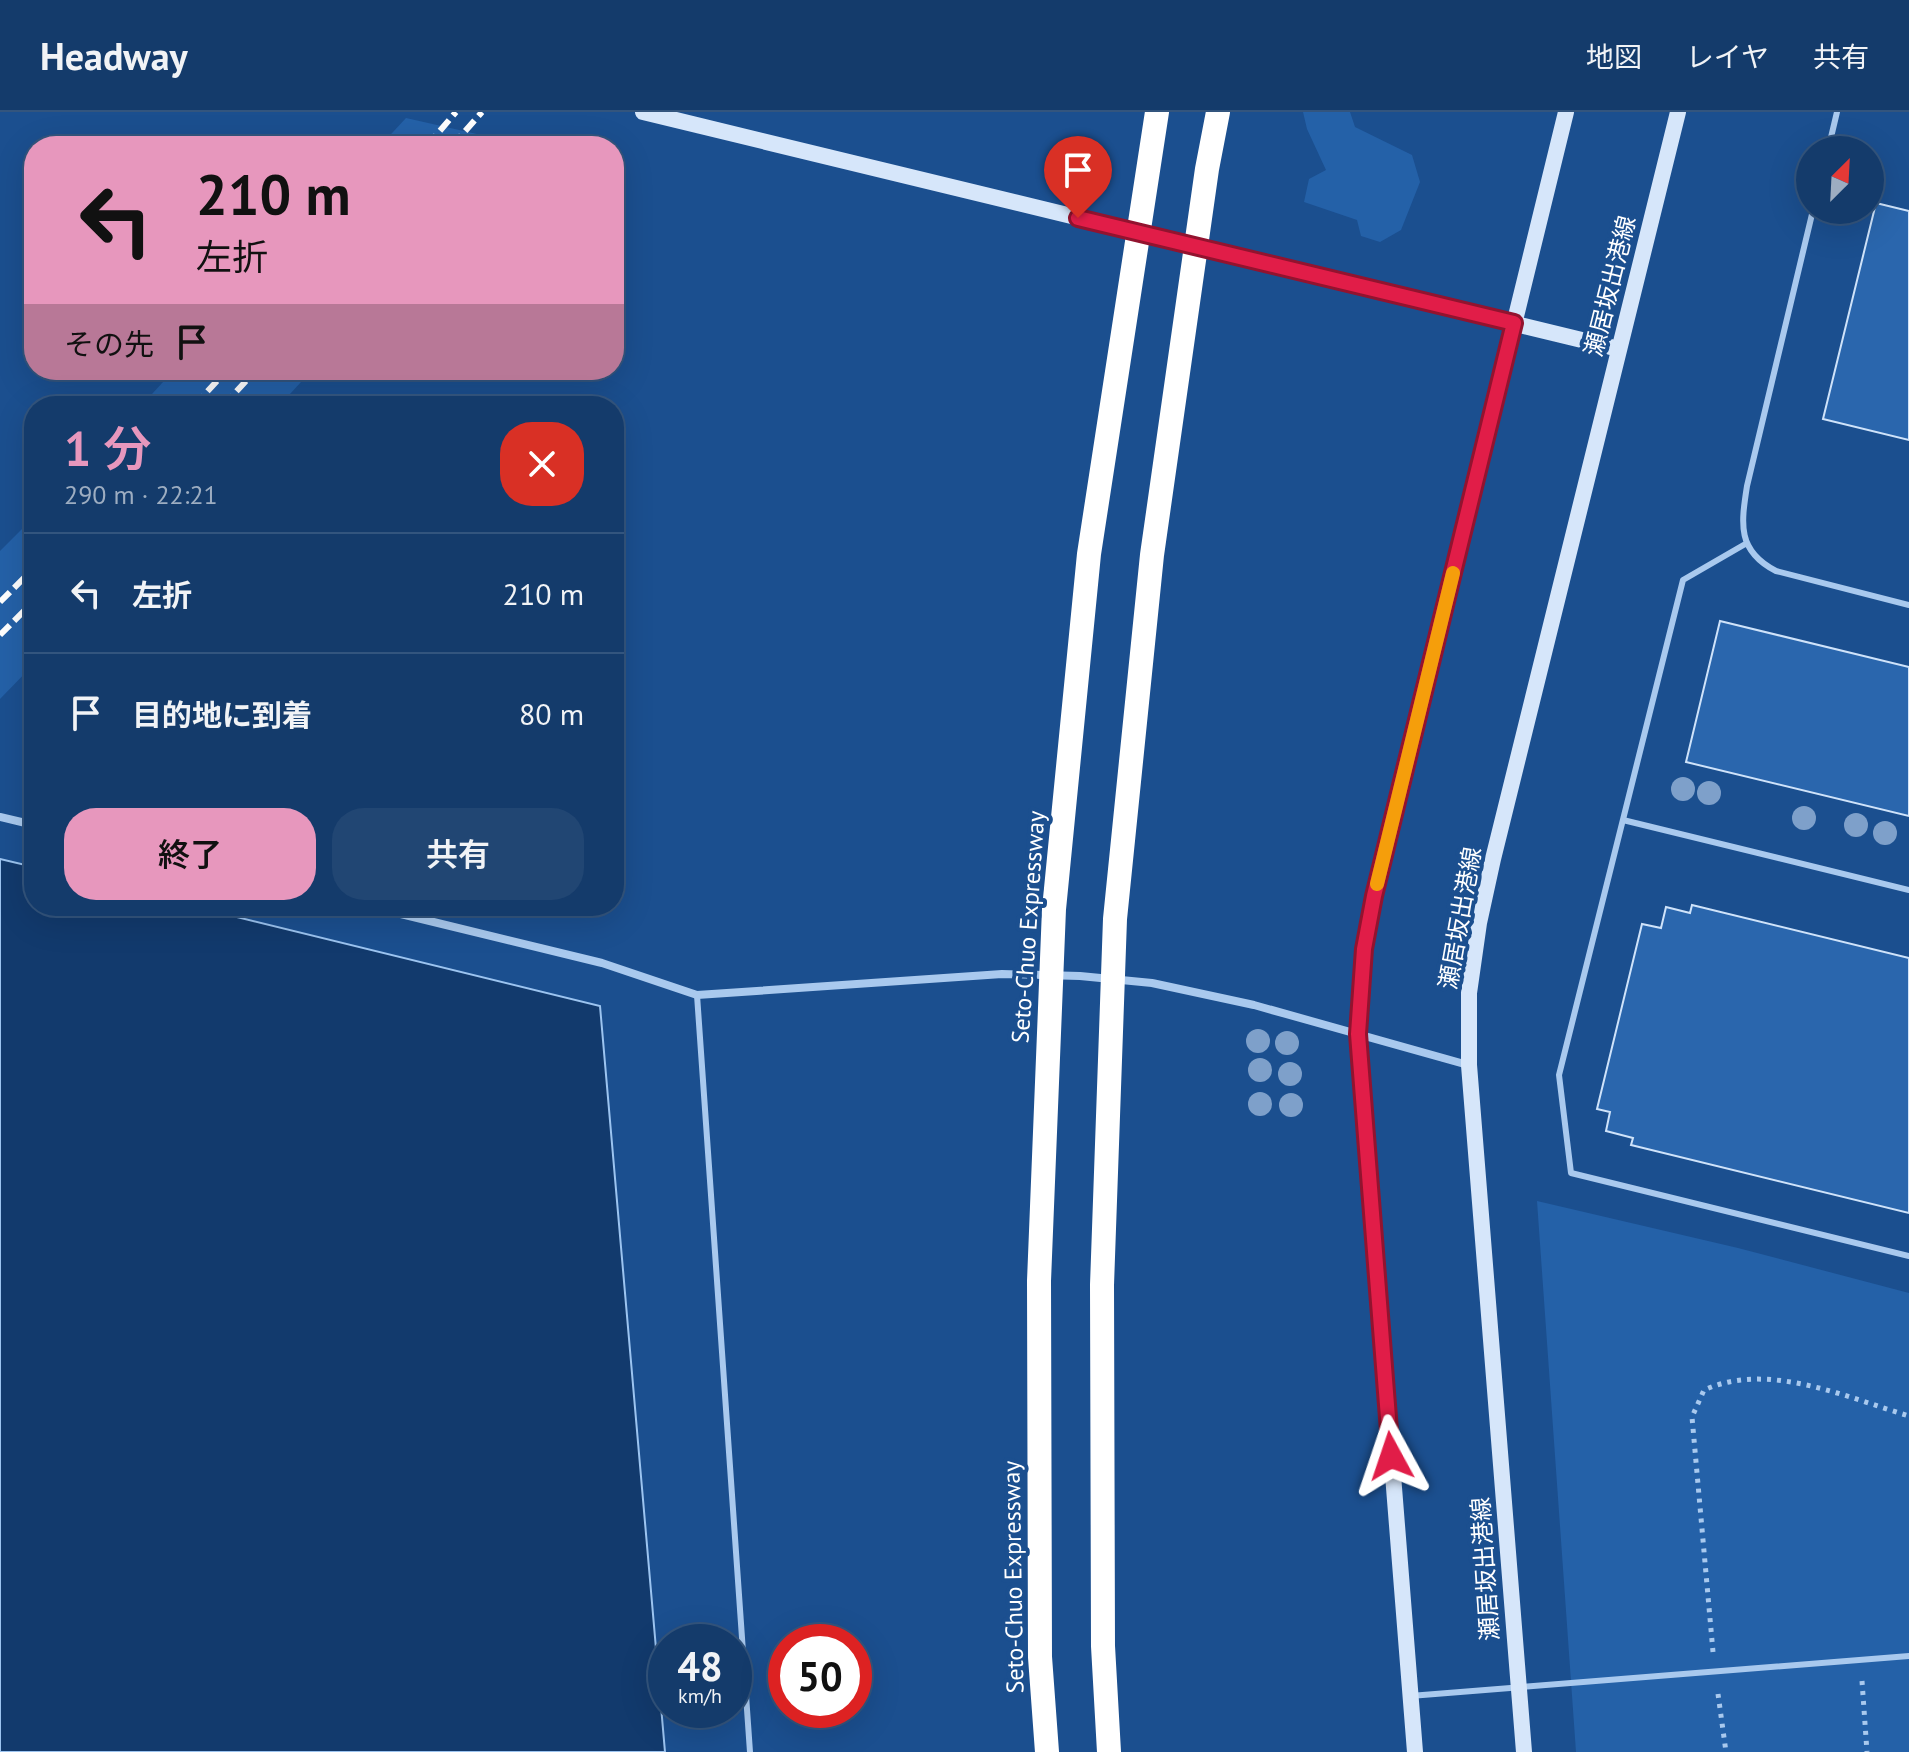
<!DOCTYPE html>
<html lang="ja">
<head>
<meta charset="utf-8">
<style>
	:root { --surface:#143b6b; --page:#214673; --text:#f1f3f6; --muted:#9dadc1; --line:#33557e; --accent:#e797bd }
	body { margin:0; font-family:"PT Sans","Noto Sans JP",sans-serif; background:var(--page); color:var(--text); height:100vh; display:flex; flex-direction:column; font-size:30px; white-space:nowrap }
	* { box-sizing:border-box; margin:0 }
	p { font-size:26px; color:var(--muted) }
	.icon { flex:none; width:44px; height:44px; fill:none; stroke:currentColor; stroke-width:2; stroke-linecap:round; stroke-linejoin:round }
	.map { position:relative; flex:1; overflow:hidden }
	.side { position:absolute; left:24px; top:284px; width:600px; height:520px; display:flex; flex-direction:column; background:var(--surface); border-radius:32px; box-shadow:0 8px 32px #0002,0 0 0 2px var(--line) }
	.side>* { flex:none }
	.hud { position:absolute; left:24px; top:24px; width:600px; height:244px; border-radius:32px; box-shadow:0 8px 32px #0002,0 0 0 2px var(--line); background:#e797bd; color:#111; overflow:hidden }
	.needle { width:52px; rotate:24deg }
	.controls { position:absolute; left:1796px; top:24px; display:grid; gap:16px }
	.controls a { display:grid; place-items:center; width:88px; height:88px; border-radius:50%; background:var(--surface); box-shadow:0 8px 32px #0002,0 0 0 2px var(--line); font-size:40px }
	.speed { position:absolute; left:648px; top:1512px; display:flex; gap:16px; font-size:40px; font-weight:700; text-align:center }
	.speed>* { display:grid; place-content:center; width:104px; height:104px; border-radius:50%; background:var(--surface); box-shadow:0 8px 32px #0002,0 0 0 2px var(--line); line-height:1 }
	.speed small { font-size:20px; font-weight:400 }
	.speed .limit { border:12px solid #d22; background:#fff; color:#111 }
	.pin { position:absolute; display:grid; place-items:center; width:68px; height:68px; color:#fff; margin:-82px -34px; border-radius:50% 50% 50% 0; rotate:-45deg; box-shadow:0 0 8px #0007 }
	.pin .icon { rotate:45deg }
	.me { position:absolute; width:88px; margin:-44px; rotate:355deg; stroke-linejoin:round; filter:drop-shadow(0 0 6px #0008) }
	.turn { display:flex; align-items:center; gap:28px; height:168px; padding:0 40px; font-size:36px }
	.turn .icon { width:104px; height:104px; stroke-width:2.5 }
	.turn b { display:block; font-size:56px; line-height:68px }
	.then { display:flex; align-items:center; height:76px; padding:0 40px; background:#0003; gap:16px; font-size:30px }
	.round { display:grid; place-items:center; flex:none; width:84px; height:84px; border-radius:32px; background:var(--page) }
	.overview { display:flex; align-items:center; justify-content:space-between; height:136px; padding:0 40px }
	h1 { font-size:48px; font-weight:600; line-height:60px; color:var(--accent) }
	.action { display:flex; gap:16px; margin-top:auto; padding:16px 40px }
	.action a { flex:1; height:92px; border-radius:32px; background:var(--accent); color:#111; font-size:32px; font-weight:600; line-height:92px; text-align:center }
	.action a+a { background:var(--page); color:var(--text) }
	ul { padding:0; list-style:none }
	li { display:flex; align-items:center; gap:24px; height:120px; padding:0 40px; border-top:2px solid var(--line) }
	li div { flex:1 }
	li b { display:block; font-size:30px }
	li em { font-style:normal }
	header { display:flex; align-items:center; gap:48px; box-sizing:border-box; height:112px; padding:0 40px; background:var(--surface); border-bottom:2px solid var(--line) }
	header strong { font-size:38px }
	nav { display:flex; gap:44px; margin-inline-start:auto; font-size:28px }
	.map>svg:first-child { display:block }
	.green { fill:#2461a8 }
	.water { fill:#123a6d; stroke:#9cc4f0; stroke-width:2 }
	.building { fill:#2a66ad; stroke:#cfe3fa; stroke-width:2 }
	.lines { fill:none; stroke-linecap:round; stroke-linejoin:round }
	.path { stroke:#a9c9ee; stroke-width:5; stroke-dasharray:4 6; stroke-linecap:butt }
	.lane { stroke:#a9c9ee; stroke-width:6 }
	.street { stroke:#a9c9ee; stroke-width:8 }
	.secondary { stroke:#d6e6fa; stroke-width:16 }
	.rail { stroke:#fff; stroke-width:6; stroke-dasharray:14 6; stroke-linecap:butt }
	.highway-bridge { stroke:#fff; stroke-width:24 }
	.tree { fill:#7ea0ca }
	.route-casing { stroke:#92132f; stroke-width:20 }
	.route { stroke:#e11d48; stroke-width:14 }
	.slow { stroke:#f59e0b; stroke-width:14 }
	.labels { text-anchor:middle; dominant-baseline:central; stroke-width:8; stroke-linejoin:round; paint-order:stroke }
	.street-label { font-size:24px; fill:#fff; stroke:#1b4f8f }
</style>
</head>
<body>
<header>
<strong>Headway</strong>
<nav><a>地図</a><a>レイヤ</a><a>共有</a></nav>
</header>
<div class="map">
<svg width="1909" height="1640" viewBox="0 0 1909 1640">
	<rect width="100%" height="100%" fill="#1b4f8f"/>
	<path class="green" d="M1303,0H1350L1355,15L1412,43L1420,70L1401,118L1380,130L1361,124L1357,108L1304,90L1309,67L1326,58L1307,17Z
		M406,6L521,32L380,34Z
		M174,258H312L279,294H141Z
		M34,405V552L0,587V439Z
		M1537,1089L1738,1136L1909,1181V1640H1576Z"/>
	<path class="water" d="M0,747L34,755V794H192L600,894L665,1640H0Z"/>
	<path class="building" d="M1876,91L1909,99V328L1823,307Z
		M1720,509L1909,555V704L1686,650Z
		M1692,793L1909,846V1101L1631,1033L1633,1026L1606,1019L1610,1000L1597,997L1642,812L1661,816L1666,795L1690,801Z"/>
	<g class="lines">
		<path class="path" d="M1713,1540L1692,1305L1704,1278C1768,1249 1845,1285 1909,1304
			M1862,1569L1867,1640
			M1718,1582L1726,1640"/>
		<path class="lane" d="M1828,38L1837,0
			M1813,98L1747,374C1741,412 1737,439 1776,459L1909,493
			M1747,431L1683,468L1559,963L1571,1061L1909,1144
			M1623,708L1909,778
			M697,883L750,1640
			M1410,1584L1909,1544"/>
		<path class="street" d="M0,705L34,713
			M368,794L602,851L697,883L1002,862L1080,864L1152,871L1254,893L1468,953"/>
		<path class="secondary" d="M643,0L1619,237
			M1415,1640L1358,922L1364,837L1374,784L1566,0
			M1524,1640L1469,953V881L1479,811L1493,747L1678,0"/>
		<path class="rail" d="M427,34L456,0
			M452,34L482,0
			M194,294L227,258
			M223,294L256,258
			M0,490L34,456
			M0,523L34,489"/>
		<path class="highway-bridge" d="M1047,1640L1040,1545L1039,1169L1054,797L1089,442L1157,0
			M1109,1640L1103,1534L1102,1173L1115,807L1152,443L1207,57L1218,0"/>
	</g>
	<g class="tree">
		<circle cx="1683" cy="677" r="12"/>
		<circle cx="1709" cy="681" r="12"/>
		<circle cx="1804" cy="706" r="12"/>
		<circle cx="1856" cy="713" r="12"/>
		<circle cx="1885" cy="721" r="12"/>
		<circle cx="1258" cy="929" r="12"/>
		<circle cx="1287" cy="931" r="12"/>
		<circle cx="1260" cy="958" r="12"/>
		<circle cx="1290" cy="962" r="12"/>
		<circle cx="1260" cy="992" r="12"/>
		<circle cx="1291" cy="993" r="12"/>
	</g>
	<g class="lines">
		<defs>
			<path id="route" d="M1078,106L1514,211L1374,784L1364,837L1358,922L1391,1344"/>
		</defs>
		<use href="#route" class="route-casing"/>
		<use href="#route" class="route"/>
		<path class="slow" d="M1377,772L1453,461"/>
	</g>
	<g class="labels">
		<g class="street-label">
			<text transform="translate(1610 174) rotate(-76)">瀬居坂出港線</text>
			<text transform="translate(1460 806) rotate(-80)">瀬居坂出港線</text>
			<text transform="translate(1028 815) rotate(-86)">Seto-Chuo Expressway</text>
			<text transform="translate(1485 1457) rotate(-94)">瀬居坂出港線</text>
			<text transform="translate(1013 1465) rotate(-91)">Seto-Chuo Expressway</text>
		</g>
	</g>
</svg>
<div class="controls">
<a><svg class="needle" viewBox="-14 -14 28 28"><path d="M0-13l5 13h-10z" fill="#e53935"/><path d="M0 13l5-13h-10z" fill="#9dadc1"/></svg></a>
</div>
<div class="speed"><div>48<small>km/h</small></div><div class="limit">50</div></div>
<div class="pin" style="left:1078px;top:106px;background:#d93025"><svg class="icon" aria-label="arrive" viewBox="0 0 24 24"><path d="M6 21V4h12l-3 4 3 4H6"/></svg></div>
<svg class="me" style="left:1391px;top:1344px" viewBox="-20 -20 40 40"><path d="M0-17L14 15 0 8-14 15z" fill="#e11d48" stroke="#fff" stroke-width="4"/></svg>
<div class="hud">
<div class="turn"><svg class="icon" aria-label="left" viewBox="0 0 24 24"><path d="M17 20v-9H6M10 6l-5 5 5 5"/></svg><div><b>210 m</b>左折</div></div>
<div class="then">その先<svg class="icon" aria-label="arrive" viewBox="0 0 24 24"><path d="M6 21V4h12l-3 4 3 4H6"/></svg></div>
</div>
<section class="side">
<div class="overview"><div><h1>1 分</h1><p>290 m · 22:21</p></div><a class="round" style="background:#d93025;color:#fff"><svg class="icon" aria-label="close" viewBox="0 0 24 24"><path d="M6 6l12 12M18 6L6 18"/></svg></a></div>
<ul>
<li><svg class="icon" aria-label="left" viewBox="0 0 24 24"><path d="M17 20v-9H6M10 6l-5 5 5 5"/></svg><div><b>左折</b></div><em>210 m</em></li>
<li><svg class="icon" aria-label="arrive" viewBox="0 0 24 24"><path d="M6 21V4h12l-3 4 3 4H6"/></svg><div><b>目的地に到着</b></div><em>80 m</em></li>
</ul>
<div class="action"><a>終了</a><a>共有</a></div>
</section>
</div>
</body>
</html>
